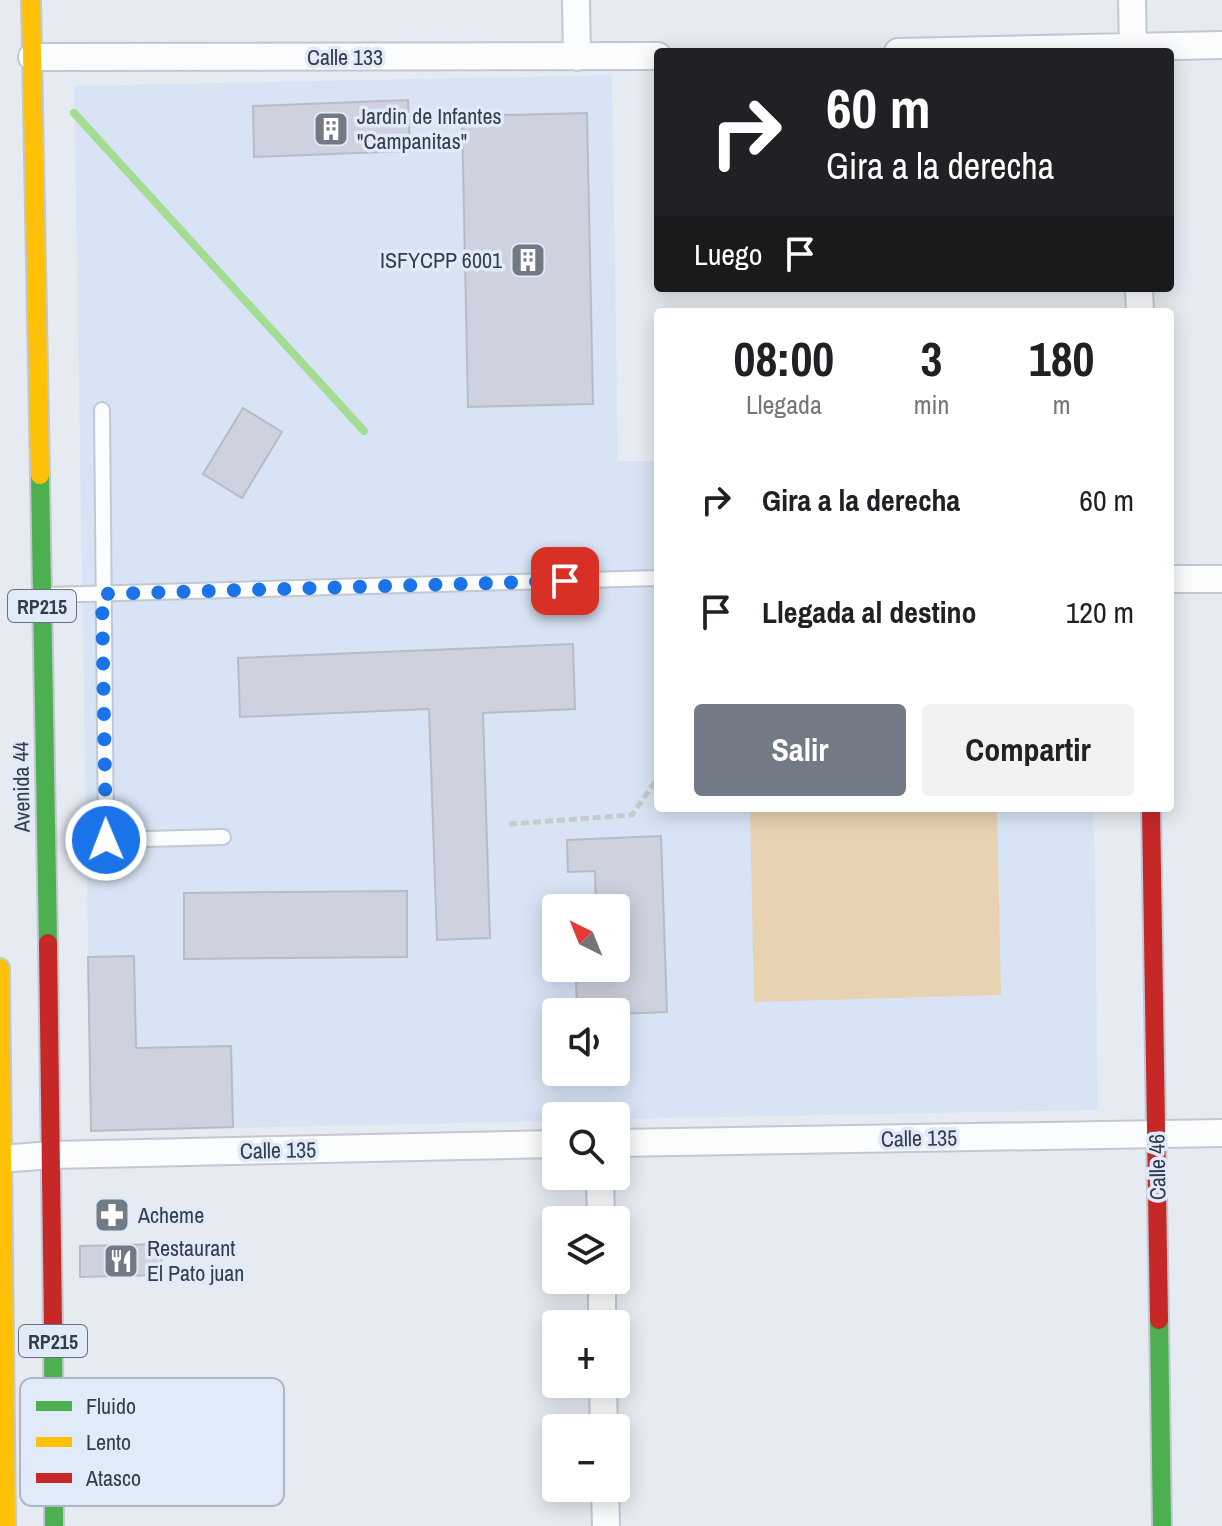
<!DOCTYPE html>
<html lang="es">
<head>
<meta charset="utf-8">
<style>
	:root { --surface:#fff; --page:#f2f2f2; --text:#202124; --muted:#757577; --accent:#727a85 }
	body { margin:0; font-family:"Archivo Narrow",sans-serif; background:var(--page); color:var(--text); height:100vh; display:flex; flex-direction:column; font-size:30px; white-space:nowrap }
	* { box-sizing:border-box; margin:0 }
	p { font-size:26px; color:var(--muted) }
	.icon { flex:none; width:44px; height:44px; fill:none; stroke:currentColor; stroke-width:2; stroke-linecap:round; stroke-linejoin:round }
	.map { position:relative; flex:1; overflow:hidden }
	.sheet { position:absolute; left:654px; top:308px; width:520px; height:504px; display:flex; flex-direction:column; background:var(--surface); border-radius:8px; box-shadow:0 4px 20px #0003 }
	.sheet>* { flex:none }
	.top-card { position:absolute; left:654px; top:48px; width:520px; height:244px; border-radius:8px; box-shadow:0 4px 20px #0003; background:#202124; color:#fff; overflow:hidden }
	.needle { width:52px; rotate:317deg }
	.fabs { position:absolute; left:542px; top:894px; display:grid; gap:16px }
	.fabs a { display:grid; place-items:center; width:88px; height:88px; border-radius:8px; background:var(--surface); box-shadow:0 4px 20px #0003; font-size:40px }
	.pin { position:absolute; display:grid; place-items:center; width:68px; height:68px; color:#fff; margin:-34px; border-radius:16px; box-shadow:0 4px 12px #0006 }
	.me { position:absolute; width:88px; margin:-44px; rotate:359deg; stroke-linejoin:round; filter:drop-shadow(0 0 6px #0008) }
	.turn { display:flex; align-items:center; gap:28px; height:168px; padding:0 40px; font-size:36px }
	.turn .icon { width:104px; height:104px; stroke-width:2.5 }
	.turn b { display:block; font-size:56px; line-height:68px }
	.then { display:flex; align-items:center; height:76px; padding:0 40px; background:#0003; gap:16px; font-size:30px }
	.eta { display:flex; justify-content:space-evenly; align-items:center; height:136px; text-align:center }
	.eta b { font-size:48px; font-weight:800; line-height:56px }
	.primary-button { display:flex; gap:16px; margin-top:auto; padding:16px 40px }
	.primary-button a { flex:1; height:92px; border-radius:8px; background:var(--accent); color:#fff; font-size:32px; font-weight:800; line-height:92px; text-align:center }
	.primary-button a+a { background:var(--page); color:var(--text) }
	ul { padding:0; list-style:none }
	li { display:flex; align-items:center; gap:24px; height:112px; padding:0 40px }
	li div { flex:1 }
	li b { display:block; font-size:30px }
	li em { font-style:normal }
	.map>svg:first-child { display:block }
	.built { fill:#d8e4f5; fill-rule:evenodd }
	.green { fill:#e7d2b1 }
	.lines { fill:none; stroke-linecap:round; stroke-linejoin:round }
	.stream { stroke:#a4dc94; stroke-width:8 }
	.building { fill:#ced2de; stroke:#b8bbc5; stroke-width:2 }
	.lane-casing { stroke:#c2c8d2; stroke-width:18 }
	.street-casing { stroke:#c2c8d2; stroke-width:30 }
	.fast-casing { stroke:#c2c8d2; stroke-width:22 }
	.slow-casing { stroke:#c2c8d2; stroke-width:22 }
	.jam-casing { stroke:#c2c8d2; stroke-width:22 }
	.path { stroke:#c6cacd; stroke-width:5; stroke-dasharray:8 4; stroke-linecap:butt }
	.lane { stroke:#fbfcfd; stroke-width:14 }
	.street { stroke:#fbfcfd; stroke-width:26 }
	.fast { stroke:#4caf50; stroke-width:18 }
	.slow { stroke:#ffc107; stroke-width:18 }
	.jam { stroke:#c62828; stroke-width:18 }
	.route { stroke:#1a73e8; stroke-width:14; stroke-dasharray:0 25.2 }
	.labels { text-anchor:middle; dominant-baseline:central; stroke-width:7; stroke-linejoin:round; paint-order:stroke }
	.shield { fill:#e0eaf8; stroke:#68717f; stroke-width:2 }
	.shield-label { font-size:20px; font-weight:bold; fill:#343d4b }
	.street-label { font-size:22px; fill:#343d4b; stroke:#e0eaf8 }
	.poi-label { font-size:22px; fill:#343d4b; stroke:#e0eaf8; text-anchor:start }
	.key { fill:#e0eaf8; stroke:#acb6c4; stroke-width:2 }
	.key-label { font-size:22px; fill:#343d4b }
</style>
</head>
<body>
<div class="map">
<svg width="1222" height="1526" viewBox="0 0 1222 1526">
	<rect width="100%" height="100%" fill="#e6ebf2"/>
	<path class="built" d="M612,75L618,461H658V808H1094L1098,1110L616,1119V1116H556V1121L91,1131L74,86ZM556,908H616V968H556ZM556,1012H616V1072H556Z"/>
	<path class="green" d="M750,808H997L1001,995L754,1002Z"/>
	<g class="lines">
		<path class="stream" d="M74,113L364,431"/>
	</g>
	<path class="building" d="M408,100L410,151L254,157L253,106Z
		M587,113L593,404L468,407L462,116Z
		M243,408L282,432L242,498L203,474Z
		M573,644L575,709L483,713L490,938L437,940L429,709L240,717L238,658Z
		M661,836L667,1012L616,1014V1012H577L576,976L598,975V968H616V908H596L595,871L568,872L567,840Z
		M407,891V957L184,959V893Z
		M134,956L136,1048L231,1046L233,1127L91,1131L88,957Z
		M161,1244L162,1275L80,1277V1246Z"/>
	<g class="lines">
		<defs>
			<path id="lane" d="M102,410L106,840L223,837
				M47,595L658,578"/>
			<path id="street" d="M576,0L577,57
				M1132,0L1133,52
				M898,52L1222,45
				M32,57L658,56
				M1139,288L1140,312
				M1170,579H1222
				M616,1143L1222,1133
				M0,1159L52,1155L556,1144
				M600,1176L601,1220
				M602,1280V1324
				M603,1384L604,1428
				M605,1488L606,1526"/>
			<path id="fast" d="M40,475L48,943
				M1159,1320L1162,1526
				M53,1327L54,1526"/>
			<path id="slow" d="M31,0L40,475
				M0,968L6,1526"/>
			<path id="jam" d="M1151,808L1159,1320
				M48,943L53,1327"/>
		</defs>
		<use href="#lane" class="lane-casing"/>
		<use href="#street" class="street-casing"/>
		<use href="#fast" class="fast-casing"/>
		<use href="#slow" class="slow-casing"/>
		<use href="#jam" class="jam-casing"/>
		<path class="path" d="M509,824L632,815L658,777"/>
		<use href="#lane" class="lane"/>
		<use href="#street" class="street"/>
		<use href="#fast" class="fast"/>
		<use href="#slow" class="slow"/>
		<use href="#jam" class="jam"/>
	</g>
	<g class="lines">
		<path class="route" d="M106,840L102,594L565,581"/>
	</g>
	<defs>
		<symbol id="building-square" viewBox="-11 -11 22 22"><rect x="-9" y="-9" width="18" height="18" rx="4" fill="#727a85" stroke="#e0eaf8"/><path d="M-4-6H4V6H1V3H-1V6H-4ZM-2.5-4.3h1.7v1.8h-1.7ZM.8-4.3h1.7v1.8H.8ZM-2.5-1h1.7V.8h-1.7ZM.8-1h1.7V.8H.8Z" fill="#fff"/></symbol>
		<symbol id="pharmacy-square" viewBox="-11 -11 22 22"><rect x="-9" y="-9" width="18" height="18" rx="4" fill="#727a85" stroke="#e0eaf8"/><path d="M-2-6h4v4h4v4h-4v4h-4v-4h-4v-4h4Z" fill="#fff"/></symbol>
		<symbol id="restaurant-square" viewBox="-11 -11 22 22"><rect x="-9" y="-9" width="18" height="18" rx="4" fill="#727a85" stroke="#e0eaf8"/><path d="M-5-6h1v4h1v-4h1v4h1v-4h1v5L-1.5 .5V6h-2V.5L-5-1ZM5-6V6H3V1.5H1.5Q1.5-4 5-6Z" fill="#fff"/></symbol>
	</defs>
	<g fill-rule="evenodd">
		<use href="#building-square" x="311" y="109" width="40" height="40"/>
		<use href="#building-square" x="508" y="240" width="40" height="40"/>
		<use href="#pharmacy-square" x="92" y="1195" width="40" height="40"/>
		<use href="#restaurant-square" x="101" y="1241" width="40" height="40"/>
	</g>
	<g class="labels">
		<g class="shield">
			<rect x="8" y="590" width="68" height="32" rx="6"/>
			<rect x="19" y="1325" width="68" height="32" rx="6"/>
		</g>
		<g class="shield-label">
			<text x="42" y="606">RP215</text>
			<text x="53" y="1341">RP215</text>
		</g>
		<g class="street-label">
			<text x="345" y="57">Calle 133</text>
			<text transform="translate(21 787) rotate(-91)">Avenida 44</text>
			<text transform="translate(919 1138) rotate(-1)">Calle 135</text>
			<text transform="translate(278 1150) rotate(-1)">Calle 135</text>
			<text transform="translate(1157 1167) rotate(-91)">Calle 46</text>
		</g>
		<g class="poi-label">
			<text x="357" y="116">Jardin de Infantes<tspan x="357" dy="25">"Campanitas"</tspan></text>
			<text x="502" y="260" text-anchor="end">ISFYCPP 6001</text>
			<text x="138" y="1215">Acheme</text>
			<text x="147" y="1248">Restaurant<tspan x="147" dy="25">El Pato juan</tspan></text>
		</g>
	</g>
	<rect x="20" y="1378" width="264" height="128" rx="12" class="key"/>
	<rect x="36" y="1401" width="36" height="10" fill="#4caf50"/>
	<rect x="36" y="1437" width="36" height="10" fill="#ffc107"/>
	<rect x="36" y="1473" width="36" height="10" fill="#c62828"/>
	<g class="key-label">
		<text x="86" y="1414">Fluido</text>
		<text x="86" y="1450">Lento</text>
		<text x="86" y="1486">Atasco</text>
	</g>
</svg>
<div class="fabs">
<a><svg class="needle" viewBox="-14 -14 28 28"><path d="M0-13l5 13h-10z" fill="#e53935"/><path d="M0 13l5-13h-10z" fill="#757577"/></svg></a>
<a><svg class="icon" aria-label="sound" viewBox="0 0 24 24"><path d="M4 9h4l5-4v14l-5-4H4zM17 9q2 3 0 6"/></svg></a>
<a><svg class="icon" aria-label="search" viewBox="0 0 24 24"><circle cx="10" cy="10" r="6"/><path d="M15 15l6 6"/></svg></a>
<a><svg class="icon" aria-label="layers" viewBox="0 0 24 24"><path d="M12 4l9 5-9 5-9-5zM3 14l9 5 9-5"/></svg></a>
<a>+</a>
<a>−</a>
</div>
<div class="pin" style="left:565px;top:581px;background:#d93025"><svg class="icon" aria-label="arrive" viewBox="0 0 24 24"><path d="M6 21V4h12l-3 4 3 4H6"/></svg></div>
<svg class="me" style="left:106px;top:840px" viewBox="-20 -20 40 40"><circle r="17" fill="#1a73e8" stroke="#fff" stroke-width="3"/><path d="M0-11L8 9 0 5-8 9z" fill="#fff"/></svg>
<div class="top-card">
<div class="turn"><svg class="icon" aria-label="right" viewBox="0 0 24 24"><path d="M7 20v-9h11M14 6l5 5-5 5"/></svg><div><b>60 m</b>Gira a la derecha</div></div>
<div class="then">Luego<svg class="icon" aria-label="arrive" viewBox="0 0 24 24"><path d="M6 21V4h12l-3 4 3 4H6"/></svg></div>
</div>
<section class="sheet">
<div class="eta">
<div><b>08:00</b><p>Llegada</p></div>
<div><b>3</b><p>min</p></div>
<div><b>180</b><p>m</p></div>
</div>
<ul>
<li><svg class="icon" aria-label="right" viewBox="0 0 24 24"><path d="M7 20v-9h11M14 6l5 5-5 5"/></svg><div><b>Gira a la derecha</b></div><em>60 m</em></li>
<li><svg class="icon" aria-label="arrive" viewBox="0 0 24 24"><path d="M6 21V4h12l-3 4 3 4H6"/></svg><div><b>Llegada al destino</b></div><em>120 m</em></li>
</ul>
<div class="primary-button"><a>Salir</a><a>Compartir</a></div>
</section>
</div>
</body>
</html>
